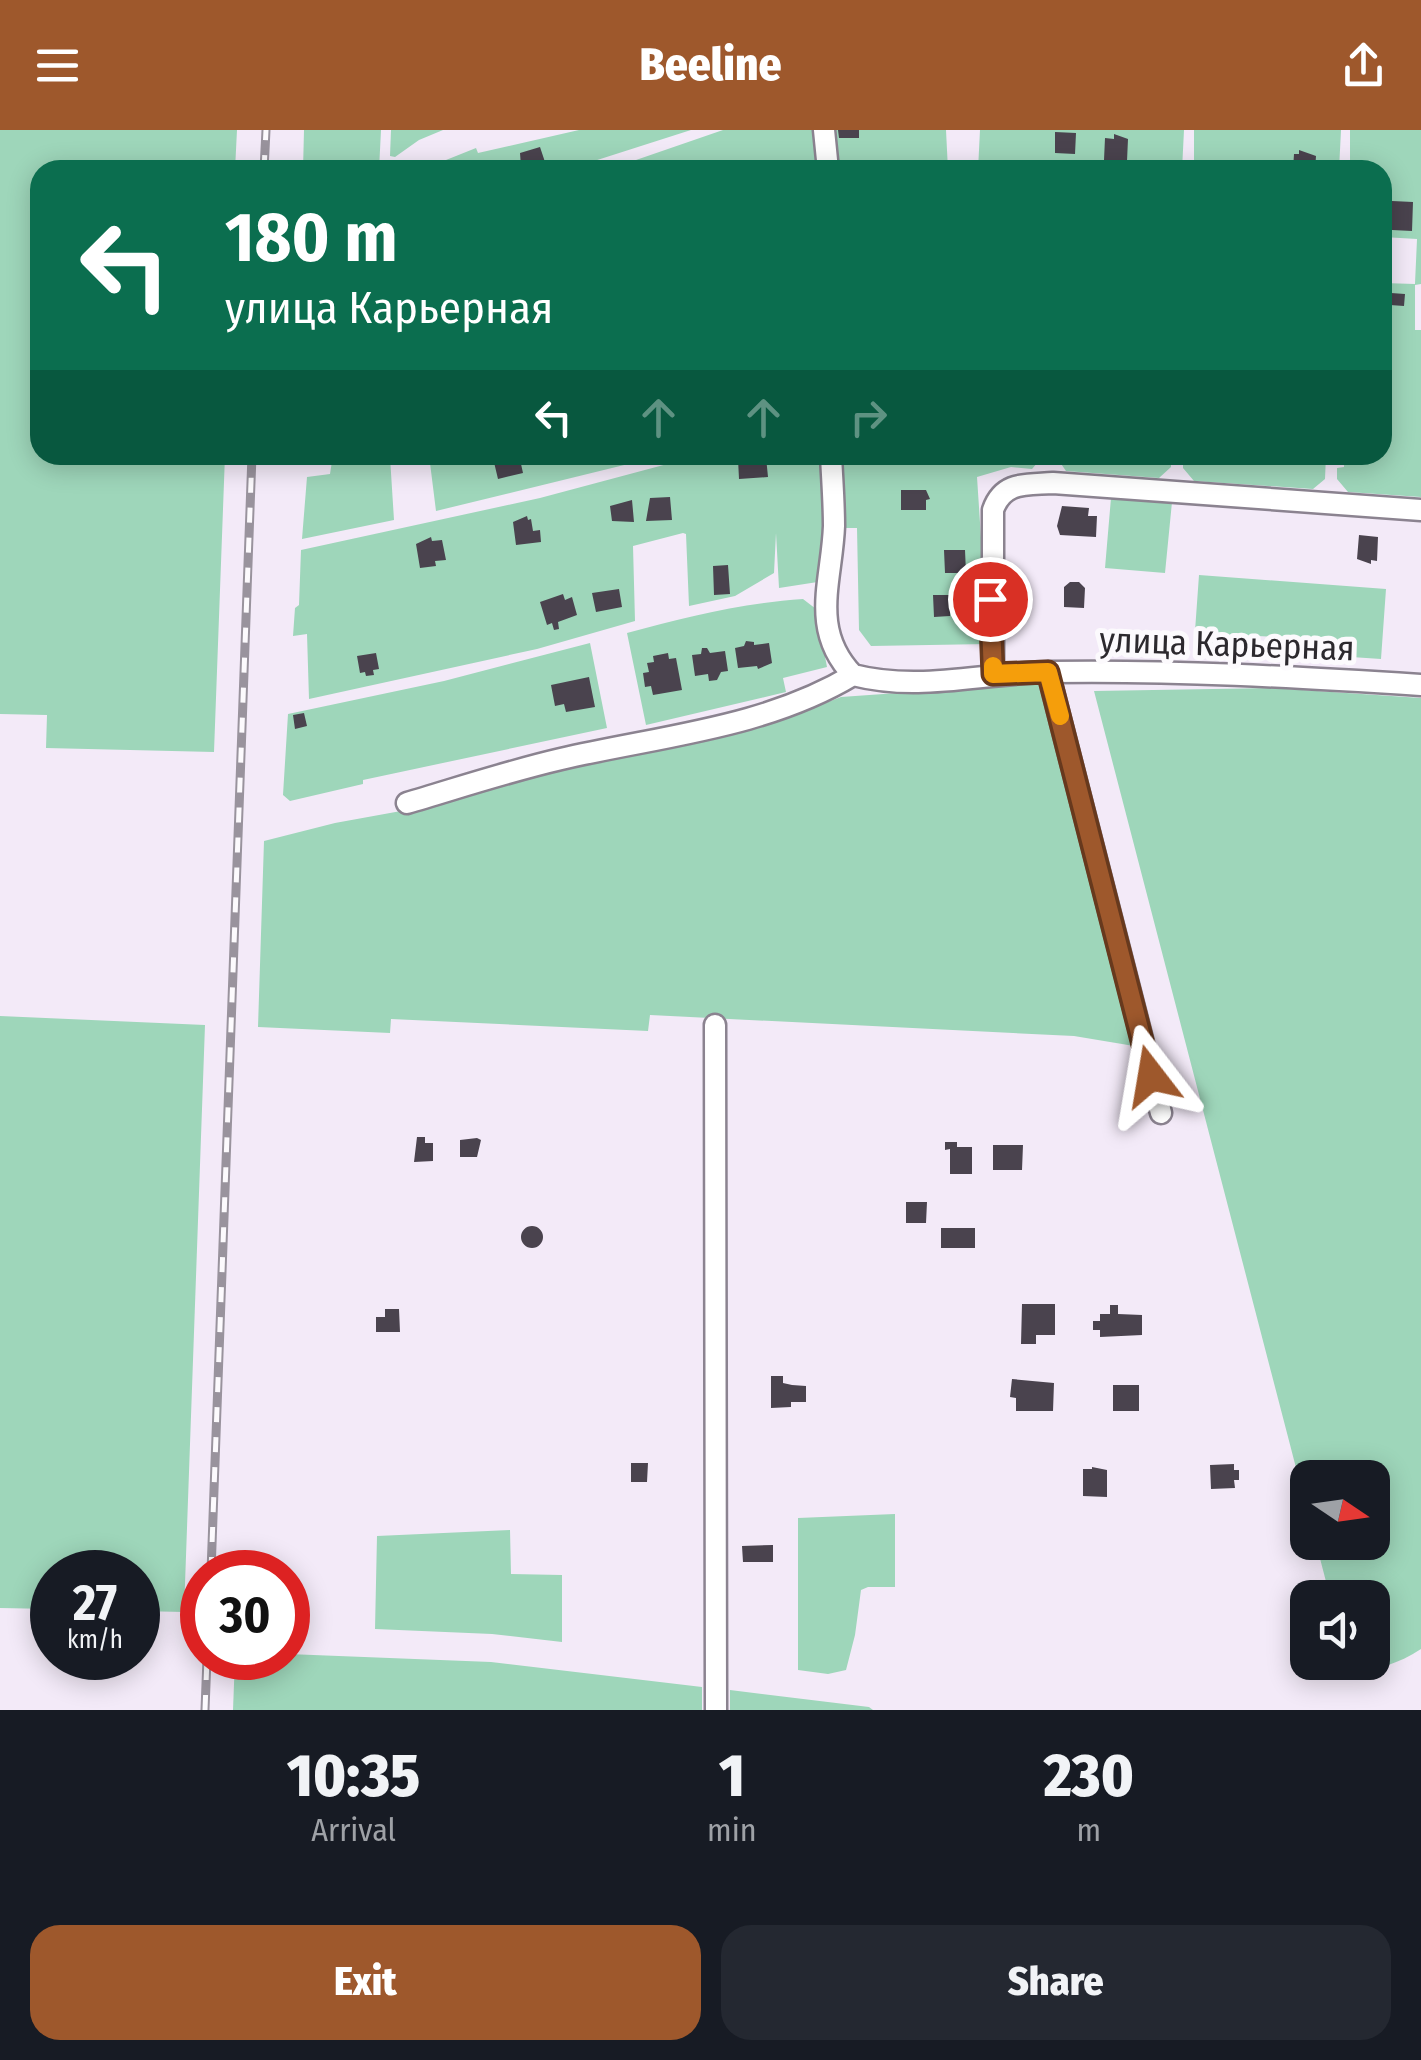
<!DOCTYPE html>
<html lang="en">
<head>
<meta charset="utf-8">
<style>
	:root { --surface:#171b24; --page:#242831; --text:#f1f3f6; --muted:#9ea1a6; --accent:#9e582c }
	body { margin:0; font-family:"Fira Sans Condensed",sans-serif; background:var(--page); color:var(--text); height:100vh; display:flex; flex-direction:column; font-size:38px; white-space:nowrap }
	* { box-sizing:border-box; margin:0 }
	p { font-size:32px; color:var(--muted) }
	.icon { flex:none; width:55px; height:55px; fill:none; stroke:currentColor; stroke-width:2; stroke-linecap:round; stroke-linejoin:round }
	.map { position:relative; height:1580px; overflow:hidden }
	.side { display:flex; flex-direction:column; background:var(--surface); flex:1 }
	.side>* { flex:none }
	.banner { position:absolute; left:30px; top:30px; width:1362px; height:305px; border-radius:30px; box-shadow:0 5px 25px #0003; background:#0b6e4f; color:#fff; overflow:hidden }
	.needle { width:65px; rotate:103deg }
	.fabs { position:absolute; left:1290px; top:1330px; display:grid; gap:20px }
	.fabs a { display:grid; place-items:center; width:100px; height:100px; border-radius:20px; background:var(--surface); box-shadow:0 5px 25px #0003; font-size:50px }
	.speed { position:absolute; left:30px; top:1420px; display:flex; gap:20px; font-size:50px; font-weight:700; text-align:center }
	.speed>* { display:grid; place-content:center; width:130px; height:130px; border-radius:50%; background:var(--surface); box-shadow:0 5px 25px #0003; line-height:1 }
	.speed small { font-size:25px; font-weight:400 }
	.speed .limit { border:15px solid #d22; background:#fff; color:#111 }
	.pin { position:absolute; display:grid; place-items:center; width:85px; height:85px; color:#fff; margin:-42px; border:5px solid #fff; border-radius:50%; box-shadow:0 2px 10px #0007 }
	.me { position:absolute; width:110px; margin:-55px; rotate:346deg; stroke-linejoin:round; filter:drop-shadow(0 0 8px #0008) }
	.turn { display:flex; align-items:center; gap:35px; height:210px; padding:0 30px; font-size:45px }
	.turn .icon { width:130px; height:130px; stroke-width:2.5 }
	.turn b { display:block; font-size:70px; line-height:85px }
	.lanes { display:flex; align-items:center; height:95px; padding:0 30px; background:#0003; justify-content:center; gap:50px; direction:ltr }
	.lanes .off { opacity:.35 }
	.eta { display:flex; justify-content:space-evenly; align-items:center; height:170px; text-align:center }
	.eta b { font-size:60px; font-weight:800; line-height:70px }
	.button { display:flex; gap:20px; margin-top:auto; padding:20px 30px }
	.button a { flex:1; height:115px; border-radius:30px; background:var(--accent); color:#fff; font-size:40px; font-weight:800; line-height:115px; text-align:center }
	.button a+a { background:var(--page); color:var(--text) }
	header { display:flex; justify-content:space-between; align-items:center; height:130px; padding:0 30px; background:var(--accent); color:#fff; font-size:45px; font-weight:800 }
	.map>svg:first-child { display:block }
	.green { fill:#9ed6ba }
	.building { fill:#4a434e }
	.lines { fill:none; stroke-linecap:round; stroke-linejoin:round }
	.minor-casing { stroke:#8b8390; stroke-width:25 }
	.minor { stroke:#fff; stroke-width:20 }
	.rail-casing { stroke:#99939d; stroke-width:9 }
	.rail { stroke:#fcfafd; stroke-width:5; stroke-dasharray:15; stroke-linecap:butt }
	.route-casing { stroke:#67391d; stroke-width:25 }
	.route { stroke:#9e582c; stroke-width:18 }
	.slow { stroke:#f59e0b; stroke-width:18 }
	.labels { text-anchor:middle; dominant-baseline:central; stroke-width:10; stroke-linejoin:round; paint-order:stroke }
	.street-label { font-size:35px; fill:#2c292e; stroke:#fcfafd }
</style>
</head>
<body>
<header><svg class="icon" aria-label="menu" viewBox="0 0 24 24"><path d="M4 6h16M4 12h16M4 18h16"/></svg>Beeline<svg class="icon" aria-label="share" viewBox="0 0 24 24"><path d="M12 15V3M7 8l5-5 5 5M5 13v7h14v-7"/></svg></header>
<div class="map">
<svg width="1421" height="1580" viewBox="0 0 1421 1580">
	<rect width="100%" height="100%" fill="#f3eaf8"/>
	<path class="green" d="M0,0H237L235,40H40V325H225L214,622L46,618L47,585L0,584Z
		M304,0H381L379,40H303Z
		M391,0H443L419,10L395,27L390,26Z
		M579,0H691L566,40H421L476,18L478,23Z
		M723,0H818L820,40H607Z
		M831,0H946L948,40H834Z
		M980,0H1184L1182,40H978Z
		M1194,0H1341L1339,40H1194Z
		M1350,0H1421V154L1415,155V200H1421V367L1348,362L1337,349V338L1344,337V325H1382L1383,153L1415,154L1417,109L1383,107L1382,40H1350Z
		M333,325H396L390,327L394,390L302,409L307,347L330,344Z
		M429,325H665L436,381Z
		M701,325H823L824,451L779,458L776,403L774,443L735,466L689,476L686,404L683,403L633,416L635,491L537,519L309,569L307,504L293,506L295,478L299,475L301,420L540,368Z
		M841,325H1044L1032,339L1011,337L977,347L988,514L871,516L859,500L857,398H842Z
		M1055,325H1171V337L1159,348L1066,341Z
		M1183,325H1326L1325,349L1313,359L1194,351L1183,338Z
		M1111,368L1172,372L1165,443L1105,438Z
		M1199,445L1386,459L1381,529L1277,522L1278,507L1258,506L1257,519L1194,515Z
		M803,469L816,479L827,537L783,548L786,562L646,595L627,503C685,487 743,473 803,469Z
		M590,513L607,598L363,650V654L290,671L283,665L288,584L444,551Z
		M1038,553L1134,916L1074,906L650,885L648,901L391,889L390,903L258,897L264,711L335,693L423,677L556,637L779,591L841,567Z
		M1272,558L1421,568V1519C1398,1534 1377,1540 1350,1542L1347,1533L1372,1532V1468L1330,1467L1316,1413L1372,1412V1348H1308L1307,1380L1094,561Z
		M0,886L205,895L184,1482L138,1481V1442H52V1479L0,1478Z
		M895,1384V1457H868L861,1460L855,1505L846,1540L828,1544L798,1540V1388Z
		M510,1400L511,1444L562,1445V1512L492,1504L375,1499L377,1406Z
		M288,1524L491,1532L702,1557V1580H233L235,1528H288Z
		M730,1560L869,1577L873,1580H730Z"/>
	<path class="building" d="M838,0H859V8H839Z
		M1055,2L1076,3L1075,24L1055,23Z
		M1114,4L1128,9L1127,31L1104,30L1105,8L1114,9Z
		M540,17L547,38L526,40L521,37L520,23Z
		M1299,20L1316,26L1315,40H1293L1294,24H1299Z
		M1392,71L1413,72L1412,101L1392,100Z
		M1391,163L1405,164L1404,176L1390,175Z
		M519,325L523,343L498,349L493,328Z
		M1302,325H1318V335L1301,334Z
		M766,327L768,347L739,349L738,329Z
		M901,360H926L930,369L926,370V380H901Z
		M670,367L672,390L646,391L650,368Z
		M632,370L634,392L612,391L610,376Z
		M1062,376L1089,378L1088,386H1097L1096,407L1060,405L1057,396Z
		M527,386L528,390L531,389L533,401L540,400L541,412L516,415L513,392Z
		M1359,405L1378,407L1377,431L1371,430V434L1357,429Z
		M431,407L432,411L442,410L446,430L435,431L436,436L420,438L416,414Z
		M944,420H965L966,443H945Z
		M728,435L730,464L714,465L713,436Z
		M1079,452L1085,458L1084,478L1064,477V457L1070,452Z
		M619,459L622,477L596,482L592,463Z
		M563,464L565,470L572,467L577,485L558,492L559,499L554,500L552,493L547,495L540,472Z
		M933,465H950V486L934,487Z
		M746,511L754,512V515L769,513L772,533L758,539L757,536L738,538L735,518L744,516Z
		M702,518H707L710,523L725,521L728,541L721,542L717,550L709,551L708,544L695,546L692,525L701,524Z
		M376,523L379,539L373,540L374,545L366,546L365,542L360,543L357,526Z
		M668,523L669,529L676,528L682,560L653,565L651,556L645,557L643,543L649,542L647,533L654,532L653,526Z
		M589,547L595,577L566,582L564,574L555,576L551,555Z
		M304,583L307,596L295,599L293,585Z
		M417,1007H425V1013H433V1031L414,1032Z
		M477,1008L481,1010L477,1027H460V1010Z
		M945,1012H957V1017H972V1044H950V1019L945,1020Z
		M993,1015H1023L1022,1040H993Z
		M906,1072H927L926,1093H906Z
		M521 1107a11 11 0 1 1 22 0a11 11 0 1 1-22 0Z
		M941,1098H975V1118H941Z
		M1022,1174H1055V1205H1036V1214H1021Z
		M1110,1175H1118V1184L1142,1185V1205L1100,1207V1200H1093V1191H1100V1184H1110Z
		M385,1179H399L400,1202H376V1187H385Z
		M771,1246H783V1253L792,1255L806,1256V1272H791V1277L771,1278Z
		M1012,1249L1054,1253L1053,1281H1016V1268L1010,1267Z
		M1113,1255H1139V1281H1113Z
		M631,1333H648L647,1352H631Z
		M1234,1334V1340H1239V1350H1234L1235,1358L1211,1359L1210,1335Z
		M1092,1337L1107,1340V1367L1083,1366V1339H1092Z
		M773,1415V1432H743L742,1416Z"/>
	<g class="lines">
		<defs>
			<path id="minor" d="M824,0L828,40
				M831,325C832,348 834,372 834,396C832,451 809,499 853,545
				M1048,542L1161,983
				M993,544V380C1003,351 1026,355 1053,353L1421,380
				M853,545C920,562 981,543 1049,542C1173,540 1297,547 1421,555
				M407,673C458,658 509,641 561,629C660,606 765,598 853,545
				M715,895L716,1580"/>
		</defs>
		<use href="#minor" class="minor-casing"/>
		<use href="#minor" class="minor"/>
		<defs>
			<path id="rail" d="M264,40L266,0
				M211,1442L252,325
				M205,1580L207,1528"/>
		</defs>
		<use href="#rail" class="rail-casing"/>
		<use href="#rail" class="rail"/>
	</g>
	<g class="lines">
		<defs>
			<path id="route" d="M990,469L993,544L1048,542L1151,946"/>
		</defs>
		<use href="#route" class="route-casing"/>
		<use href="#route" class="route"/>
		<path class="slow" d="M993,536V544L1048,542L1060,586"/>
	</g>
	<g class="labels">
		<g class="street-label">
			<text transform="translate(1227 514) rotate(2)">улица Карьерная</text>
		</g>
	</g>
</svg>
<div class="fabs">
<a><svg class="needle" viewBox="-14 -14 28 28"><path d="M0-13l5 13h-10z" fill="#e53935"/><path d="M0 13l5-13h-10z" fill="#9ea1a6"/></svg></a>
<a><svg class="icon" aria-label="sound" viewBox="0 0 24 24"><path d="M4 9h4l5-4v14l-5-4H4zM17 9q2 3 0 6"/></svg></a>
</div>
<div class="speed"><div>27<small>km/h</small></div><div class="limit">30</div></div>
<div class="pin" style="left:990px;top:469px;background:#d93025"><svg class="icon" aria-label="arrive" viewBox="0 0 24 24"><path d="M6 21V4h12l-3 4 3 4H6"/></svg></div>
<svg class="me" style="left:1151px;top:946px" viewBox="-20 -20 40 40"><path d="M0-17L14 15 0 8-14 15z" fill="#9e582c" stroke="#fff" stroke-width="4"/></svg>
<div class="banner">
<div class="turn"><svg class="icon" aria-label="left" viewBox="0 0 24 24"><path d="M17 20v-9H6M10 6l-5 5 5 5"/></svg><div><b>180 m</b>улица Карьерная</div></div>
<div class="lanes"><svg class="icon" aria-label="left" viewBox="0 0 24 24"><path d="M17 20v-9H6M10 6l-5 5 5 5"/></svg><svg class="icon off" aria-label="ahead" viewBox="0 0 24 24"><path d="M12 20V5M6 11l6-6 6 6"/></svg><svg class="icon off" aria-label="ahead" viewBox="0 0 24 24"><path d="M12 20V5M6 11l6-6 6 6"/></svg><svg class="icon off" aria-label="right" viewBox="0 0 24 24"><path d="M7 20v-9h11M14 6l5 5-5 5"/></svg></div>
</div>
</div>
<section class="side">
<div class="eta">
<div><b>10:35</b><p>Arrival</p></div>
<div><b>1</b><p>min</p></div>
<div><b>230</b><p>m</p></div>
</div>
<div class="button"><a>Exit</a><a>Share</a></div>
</section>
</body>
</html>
